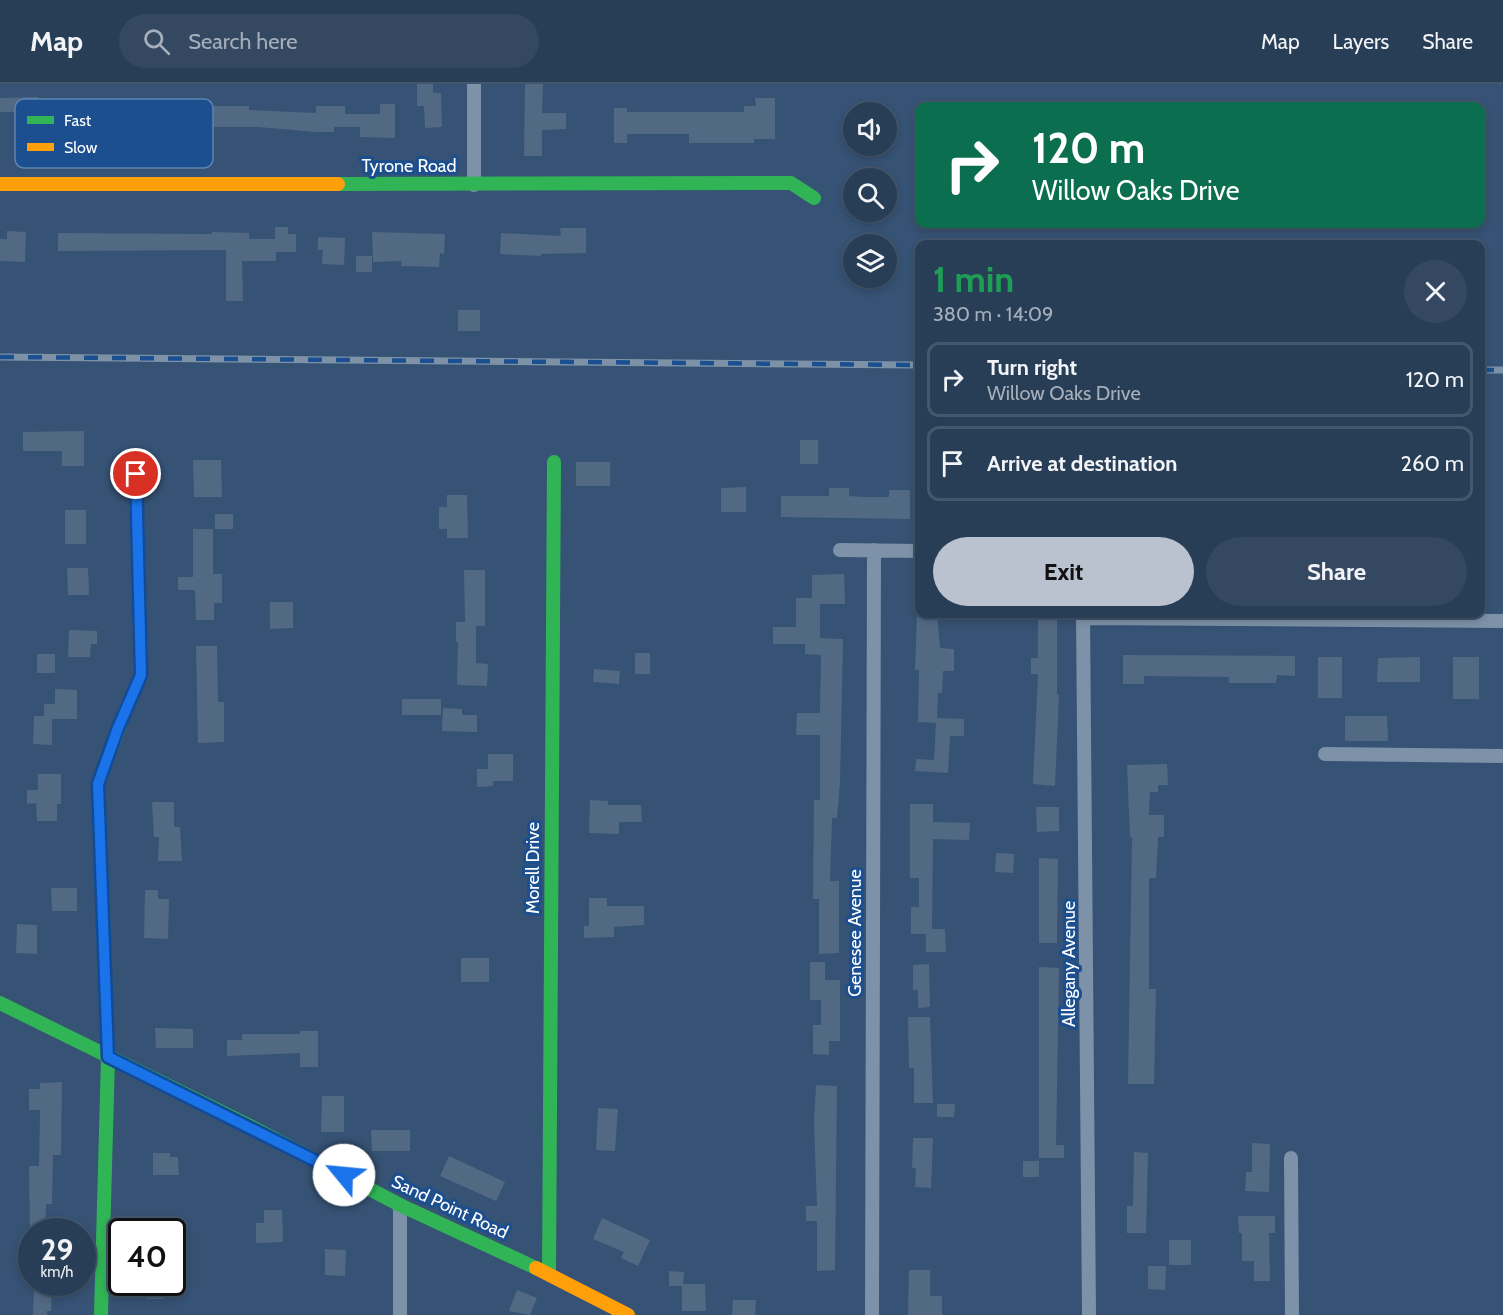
<!DOCTYPE html>
<html lang="en">
<head>
<meta charset="utf-8">
<style>
	:root { --surface:#283e57; --page:#344961; --text:#f1f3f6; --muted:#a5aeba; --line:#44576d; --accent:#b9c2ce }
	body { margin:0; font-family:Cabin,sans-serif; background:var(--page); color:var(--text); height:100vh; display:flex; flex-direction:column; font-size:22px; white-space:nowrap }
	* { box-sizing:border-box; margin:0 }
	p { font-size:20px; color:var(--muted) }
	.icon { flex:none; width:33px; height:33px; fill:none; stroke:currentColor; stroke-width:2; stroke-linecap:round; stroke-linejoin:round }
	.map { position:relative; flex:1; overflow:hidden }
	.details { position:absolute; left:915px; top:156px; width:570px; height:378px; display:flex; flex-direction:column; background:var(--surface); border-radius:12px; box-shadow:0 3px 9px #0003,0 0 0 2px var(--line) }
	.details>* { flex:none }
	.hud { position:absolute; left:915px; top:18px; width:570px; height:126px; border-radius:12px; box-shadow:0 3px 9px #0003,0 0 0 2px var(--line); background:#0b6e4f; color:#fff; overflow:hidden }
	.buttons { position:absolute; left:843px; top:18px; display:grid; gap:12px }
	.buttons a { display:grid; place-items:center; width:54px; height:54px; border-radius:50%; background:var(--surface); box-shadow:0 3px 9px #0003,0 0 0 2px var(--line); font-size:30px }
	.speed { position:absolute; left:18px; top:1134px; display:flex; gap:12px; font-size:30px; font-weight:700; text-align:center }
	.speed>* { display:grid; place-content:center; width:78px; height:78px; border-radius:50%; background:var(--surface); box-shadow:0 3px 9px #0003,0 0 0 2px var(--line); line-height:1 }
	.speed small { font-size:15px; font-weight:400 }
	.speed .limit { border:3px solid #111; border-radius:9px; background:#fff; color:#111 }
	.pin { position:absolute; display:grid; place-items:center; width:51px; height:51px; color:#fff; margin:-26px; border:3px solid #fff; border-radius:50%; box-shadow:0 2px 6px #0007 }
	.me { position:absolute; width:66px; margin:-33px; rotate:298deg; stroke-linejoin:round; filter:drop-shadow(0 0 4px #0008) }
	.turn { display:flex; align-items:center; gap:21px; height:126px; padding:0 18px; font-size:27px }
	.turn .icon { width:78px; height:78px; stroke-width:2.5 }
	.turn b { display:block; font-size:42px; line-height:51px }
	.round { display:grid; place-items:center; flex:none; width:63px; height:63px; border-radius:32px; background:var(--page) }
	.head { display:flex; align-items:center; justify-content:space-between; height:102px; padding:0 18px }
	h1 { font-size:36px; font-weight:700; line-height:45px; color:#1e9e55 }
	.primary-button { display:flex; gap:12px; margin-top:auto; padding:12px 18px }
	.primary-button a { flex:1; height:69px; border-radius:36px; background:var(--accent); color:#111; font-size:24px; font-weight:700; line-height:69px; text-align:center }
	.primary-button a+a { background:var(--page); color:var(--text) }
	ul { padding:0; list-style:none }
	li { display:flex; align-items:center; gap:18px; height:75px; margin:0 12px 9px; padding:0 6px; border:3px solid var(--line); border-radius:12px }
	li div { flex:1 }
	li b { display:block; font-size:22px }
	li em { font-style:normal }
	header { display:flex; align-items:center; gap:36px; box-sizing:border-box; height:84px; padding:0 30px; background:var(--surface); border-bottom:2px solid var(--line) }
	header strong { font-size:28px }
	nav { display:flex; gap:33px; margin-inline-start:auto; font-size:21px }
	.search { width:420px; height:54px; background:var(--page); display:flex; align-items:center; gap:15px; box-sizing:border-box; padding:0 21px; border-radius:33px; color:var(--muted); font-size:22px }
	.map>svg:first-child { display:block }
	.building { fill:#526984 }
	.lines { fill:none; stroke-linecap:round; stroke-linejoin:round }
	.street { stroke:#7d92a8; stroke-width:14 }
	.fast { stroke:#30b455; stroke-width:14 }
	.slow { stroke:#ff9f0a; stroke-width:14 }
	.rail-casing { stroke:#7e92a7; stroke-width:7 }
	.rail { stroke:#1b4f8f; stroke-width:4.5; stroke-dasharray:14; stroke-linecap:butt }
	.route-casing { stroke:#114b97; stroke-width:15 }
	.route { stroke:#1a73e8; stroke-width:10 }
	.labels { text-anchor:middle; dominant-baseline:central; stroke-width:6; stroke-linejoin:round; paint-order:stroke }
	.street-label { font-size:18px; fill:#fff; stroke:#1b4f8f }
	.key { fill:#1b4f8f; stroke:#5f84b1; stroke-width:1.5 }
	.key-label { font-size:16px; fill:#fff }
</style>
</head>
<body>
<header>
<strong>Map</strong>
<div class="search"><svg class="icon" aria-label="search" viewBox="0 0 24 24"><circle cx="10" cy="10" r="6"/><path d="M15 15l6 6"/></svg>Search here</div>
<nav><a>Map</a><a>Layers</a><a>Share</a></nav>
</header>
<div class="map">
<svg width="1503" height="1231" viewBox="0 0 1503 1231">
	<rect width="100%" height="100%" fill="#365274"/>
	<path class="building" d="M417,0H433V9H441L442,43L425,44L424,22H417Z
		M525,0H543L542,29H566V45L542,46V72H524Z
		M38,13V37H15V28H0V14Z
		M755,14H775V55H754V59H689V50H627V59H614V24H627V28H744V22H756Z
		M380,20H395V54L360,53V43H334V48H316L258,43H181V26H208V22H249V26L316,29V22H345V30H380Z
		M275,143H288V150H296V168H276V177H242L243,217H226V166L58,167V149L212,150V148L249,149V155H275Z
		M560,144H586V169L541,170V172L500,170L501,149L561,152Z
		M7,147L26,148L25,178L0,177V155H7Z
		M372,148L445,150L444,170L440,169L439,183L401,182L402,177L373,178Z
		M318,153L345,154L344,181L322,180L323,166H318Z
		M356,172H372V188H356Z
		M458,226H480V247H458Z
		M84,347V382H62V367H23V348Z
		M800,356H818V380H800Z
		M193,376H221L222,413H194Z
		M576,378H610V402H576Z
		M746,403V428H721V404Z
		M829,404H849V412L864,413H889V406H910V435L781,433V412H829Z
		M447,411H467L468,454H447V445H439V423H447Z
		M65,426H86V460H65Z
		M215,430H233V445H215Z
		M193,445H213V490H222V519H214V536H196L195,506H178V493H193Z
		M67,484H88L89,511H68Z
		M464,486H485V542H476V579L488,580L487,602L457,601L458,558H456V538H465Z
		M844,490L845,520H820V554L843,555L840,699L837,734H832L830,797H839V869L819,870V815H813L814,716H820V651H796L797,629H820L821,571L805,570V560H773V543H796V514H812V491Z
		M270,518H293V544L270,545Z
		M917,530H937L940,564L954,565V587H943L942,609H938L937,634L964,635V652H950L948,689L915,687L916,675L934,676L936,639L918,638L919,586H915Z
		M1038,530H1057V610L1059,611L1055,702L1033,700L1038,590H1031V574H1038Z
		M69,546L97,547V560H91L90,573H68Z
		M196,562H217L218,618H224V658L198,659Z
		M635,569H650V590H635Z
		M37,570H55V589H37Z
		M1123,571L1295,572V592L1277,591L1276,599H1229V593L1144,592V600H1123Z
		M1318,573H1342V614H1318Z
		M1420,573V598H1377L1378,574Z
		M1453,573H1479V615H1453Z
		M594,585L620,587L619,600L593,598Z
		M55,605L77,606V635H52V661L33,660L34,632H44V620H55Z
		M402,615H441V631H402Z
		M443,624L462,625V631H477V648L442,647Z
		M1345,632H1387L1388,657H1345Z
		M488,670H513V697H493V702L477,703V685H488Z
		M1167,680L1168,701H1158V708H1150L1149,731H1164V753H1158L1156,794H1149V905H1156L1154,1000H1128L1132,753H1130L1127,681Z
		M38,690H61V720H57V737H37L36,719L27,720V706H38Z
		M590,716L608,717V721H641L642,738H619V750L589,749Z
		M152,718H174V743H180L182,777H158L159,753H154Z
		M910,720H933V738L970,739L969,756L933,755L932,845H945L946,868H926V850H911V823H919V794H910Z
		M1036,723H1059V747L1037,748Z
		M996,769L1014,770L1013,789L995,788Z
		M1039,774L1058,775L1057,859H1039Z
		M51,804H77V827H52Z
		M145,806H158V815H169L168,855L144,854Z
		M589,814H607V822H644V841L614,843V853L584,854V842H589Z
		M17,840L37,841V870L16,869Z
		M461,874H489V898H461Z
		M810,878H825V896H840V957H829V971L813,970V941H821V916H810Z
		M929,880L930,923L918,924V906H913V881Z
		M1039,883L1059,884L1056,1061H1064V1074H1039Z
		M908,933H930L933,1019H914V984H909Z
		M155,944L193,945V964H156Z
		M300,947H318V983H300V969L227,972V956H242V950H300Z
		M62,998L61,1071H53L52,1120H46L45,1148H30L29,1082H39L40,1026H29V1005H40V999Z
		M816,1001L837,1002L835,1186L817,1187V1137H806V1122H817L814,1038Z
		M322,1012H344V1048H321Z
		M937,1020H955L954,1033H937Z
		M598,1024L618,1025L615,1067L596,1066Z
		M371,1046H410V1067H372Z
		M913,1054H933L931,1104L915,1103L916,1084H912Z
		M1252,1059L1270,1060L1269,1108L1245,1107L1246,1088H1252Z
		M1134,1068L1148,1069L1146,1149H1127V1122H1133Z
		M153,1069H170V1073H178L179,1091H153Z
		M449,1072L505,1098L496,1117L440,1092Z
		M1023,1077H1039V1093H1023Z
		M264,1126H282L283,1158L256,1159V1139H264Z
		M1238,1132H1275V1149H1269L1270,1197H1254V1177H1242V1149H1239Z
		M602,1134L650,1156L638,1182L621,1174L624,1168L593,1155Z
		M1169,1156H1191V1181H1169Z
		M325,1165L346,1166L345,1192L325,1191Z
		M1148,1182H1166L1165,1206L1148,1205Z
		M909,1186H930V1212H942V1231H908Z
		M669,1187L684,1188L683,1200H705L706,1227H682V1202H669Z
		M146,1198H163V1215H146Z
		M34,1203L52,1204L51,1227H47V1231H33Z
		M517,1206L537,1214L530,1231L509,1227Z
		M733,1216H756L755,1231H732Z"/>
	<g class="lines">
		<path class="street" d="M474,0V101
			M840,466L920,467
			M1083,530L1089,1231
			M1084,534L1503,537
			M1325,670L1503,672
			M1291,1074L1292,1231
			M400,1231V1121
			M872,1231L874,466"/>
		<path class="fast" d="M338,100L791,99L814,114
			M0,919L250,1042L400,1121L536,1184
			M549,1190L554,378
			M101,1231L108,973L98,700L125,627"/>
		<path class="slow" d="M0,100H338
			M125,627L141,591L136,390
			M536,1184L628,1231"/>
		<defs>
			<path id="rail" d="M0,273L920,281
				M1480,286H1503"/>
		</defs>
		<use href="#rail" class="rail-casing"/>
		<use href="#rail" class="rail"/>
	</g>
	<g class="lines">
		<defs>
			<path id="route" d="M136,390L141,591L118,644L98,700L108,973L344,1091"/>
		</defs>
		<use href="#route" class="route-casing"/>
		<use href="#route" class="route"/>
	</g>
	<g class="labels">
		<g class="street-label">
			<text x="409" y="82">Tyrone Road</text>
			<text transform="translate(533 784) rotate(-90)">Morell Drive</text>
			<text transform="translate(855 849) rotate(-90)">Genesee Avenue</text>
			<text transform="translate(1069 880) rotate(-90)">Allegany Avenue</text>
			<text transform="translate(450 1123) rotate(25)">Sand Point Road</text>
		</g>
	</g>
	<rect x="15" y="15" width="198" height="69" rx="9" class="key"/>
	<rect x="27" y="32" width="27" height="8" fill="#30b455"/>
	<rect x="27" y="59" width="27" height="8" fill="#ff9f0a"/>
	<g class="key-label">
		<text x="64" y="42">Fast</text>
		<text x="64" y="69">Slow</text>
	</g>
</svg>
<div class="buttons">
<a><svg class="icon" aria-label="sound" viewBox="0 0 24 24"><path d="M4 9h4l5-4v14l-5-4H4zM17 9q2 3 0 6"/></svg></a>
<a><svg class="icon" aria-label="search" viewBox="0 0 24 24"><circle cx="10" cy="10" r="6"/><path d="M15 15l6 6"/></svg></a>
<a><svg class="icon" aria-label="layers" viewBox="0 0 24 24"><path d="M12 4l9 5-9 5-9-5zM3 14l9 5 9-5"/></svg></a>
</div>
<div class="speed"><div>29<small>km/h</small></div><div class="limit">40</div></div>
<div class="pin" style="left:136px;top:390px;background:#d93025"><svg class="icon" aria-label="arrive" viewBox="0 0 24 24"><path d="M6 21V4h12l-3 4 3 4H6"/></svg></div>
<svg class="me" style="left:344px;top:1091px" viewBox="-20 -20 40 40"><circle r="19" fill="#fff"/><path d="M0-13L10 11 0 6-10 11z" fill="#1a73e8"/></svg>
<div class="hud">
<div class="turn"><svg class="icon" aria-label="right" viewBox="0 0 24 24"><path d="M7 20v-9h11M14 6l5 5-5 5"/></svg><div><b>120 m</b>Willow Oaks Drive</div></div>
</div>
<section class="details">
<div class="head"><div><h1>1 min</h1><p>380 m · 14:09</p></div><a class="round"><svg class="icon" aria-label="close" viewBox="0 0 24 24"><path d="M6 6l12 12M18 6L6 18"/></svg></a></div>
<ul>
<li><svg class="icon" aria-label="right" viewBox="0 0 24 24"><path d="M7 20v-9h11M14 6l5 5-5 5"/></svg><div><b>Turn right</b><p>Willow Oaks Drive</p></div><em>120 m</em></li>
<li><svg class="icon" aria-label="arrive" viewBox="0 0 24 24"><path d="M6 21V4h12l-3 4 3 4H6"/></svg><div><b>Arrive at destination</b></div><em>260 m</em></li>
</ul>
<div class="primary-button"><a>Exit</a><a>Share</a></div>
</section>
</div>
</body>
</html>
